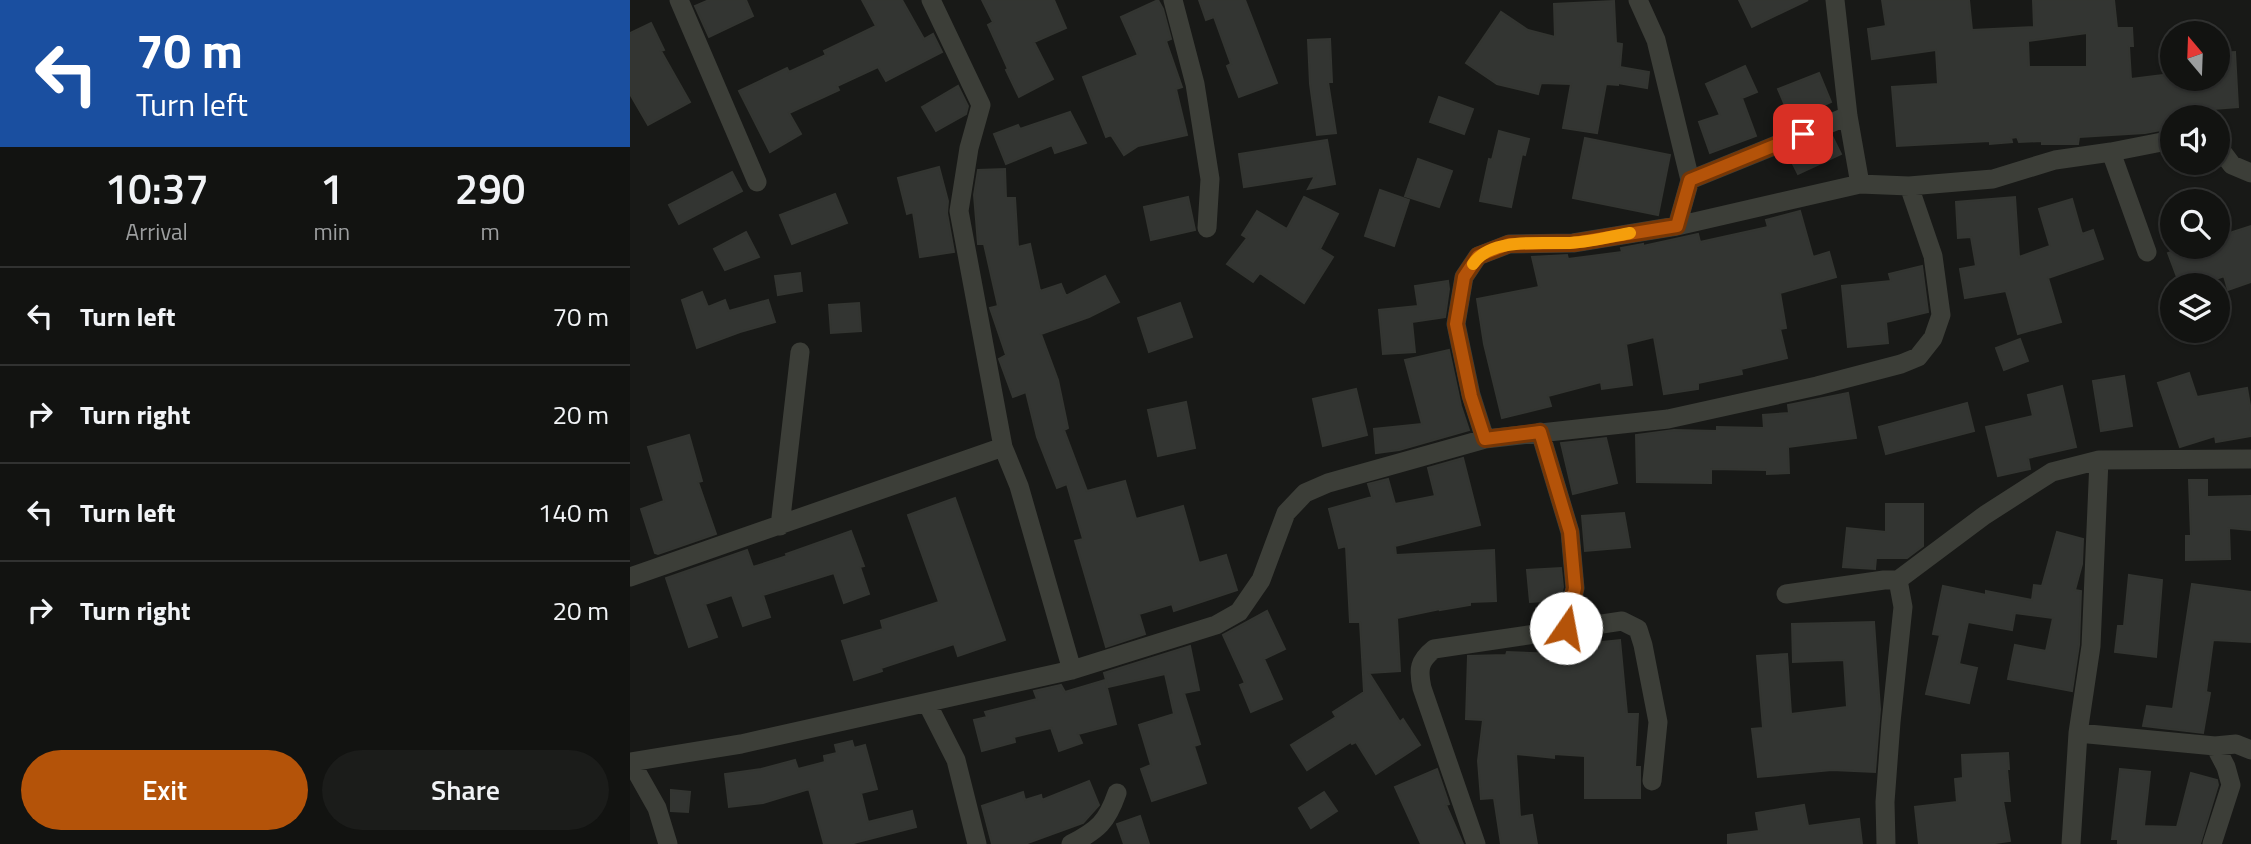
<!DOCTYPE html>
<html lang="en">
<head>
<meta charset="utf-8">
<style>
	:root { --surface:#121311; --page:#1b1c1a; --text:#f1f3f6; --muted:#9c9e9f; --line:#313231; --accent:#b45309 }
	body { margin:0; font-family:"Titillium Web",sans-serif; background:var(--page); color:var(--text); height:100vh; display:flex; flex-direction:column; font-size:26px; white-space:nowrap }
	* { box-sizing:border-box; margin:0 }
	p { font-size:23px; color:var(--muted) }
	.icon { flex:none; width:38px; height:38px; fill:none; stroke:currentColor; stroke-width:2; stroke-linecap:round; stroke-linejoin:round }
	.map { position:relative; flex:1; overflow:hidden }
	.drawer { display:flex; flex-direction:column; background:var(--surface); width:630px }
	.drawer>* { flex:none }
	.top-card { background:#1a4fa0; color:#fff; overflow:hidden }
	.needle { width:46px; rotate:341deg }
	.buttons { position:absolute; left:1530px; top:21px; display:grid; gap:14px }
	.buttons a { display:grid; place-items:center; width:70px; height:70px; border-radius:50%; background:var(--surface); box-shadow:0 2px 5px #0004,0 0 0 2px var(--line); font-size:35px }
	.pin { position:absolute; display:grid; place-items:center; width:60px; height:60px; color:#fff; margin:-30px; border-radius:14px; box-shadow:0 4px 10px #0006 }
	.me { position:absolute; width:77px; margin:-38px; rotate:12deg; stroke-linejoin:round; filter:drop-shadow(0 0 5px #0008) }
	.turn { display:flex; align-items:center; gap:24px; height:147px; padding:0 21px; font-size:32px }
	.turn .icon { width:91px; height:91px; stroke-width:2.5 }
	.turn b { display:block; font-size:49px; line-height:60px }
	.eta { display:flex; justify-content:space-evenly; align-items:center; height:119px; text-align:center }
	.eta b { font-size:42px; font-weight:600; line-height:49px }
	.cta { display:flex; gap:14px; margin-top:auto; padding:14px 21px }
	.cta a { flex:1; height:80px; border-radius:42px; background:var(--accent); color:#fff; font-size:28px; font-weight:600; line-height:80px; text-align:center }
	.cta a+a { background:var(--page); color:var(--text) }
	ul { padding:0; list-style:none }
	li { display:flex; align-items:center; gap:21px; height:98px; padding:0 21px; border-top:2px solid var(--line) }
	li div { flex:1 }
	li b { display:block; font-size:26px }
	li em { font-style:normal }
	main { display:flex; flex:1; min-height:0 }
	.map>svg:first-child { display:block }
	.building { fill:#333532; stroke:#333531; stroke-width:2; fill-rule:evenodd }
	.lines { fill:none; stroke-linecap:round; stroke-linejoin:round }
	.minor { stroke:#3c3e38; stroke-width:19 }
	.route-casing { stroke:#753606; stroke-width:18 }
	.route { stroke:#b45309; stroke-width:12 }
	.slow { stroke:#f59e0b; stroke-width:12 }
</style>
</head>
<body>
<main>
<section class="drawer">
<div class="top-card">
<div class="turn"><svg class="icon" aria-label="left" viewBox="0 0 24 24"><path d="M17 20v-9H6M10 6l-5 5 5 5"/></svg><div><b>70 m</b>Turn left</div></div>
</div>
<div class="eta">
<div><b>10:37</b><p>Arrival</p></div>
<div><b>1</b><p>min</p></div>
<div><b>290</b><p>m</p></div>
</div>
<ul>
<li><svg class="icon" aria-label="left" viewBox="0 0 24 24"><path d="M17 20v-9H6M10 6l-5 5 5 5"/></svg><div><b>Turn left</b></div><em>70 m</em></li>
<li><svg class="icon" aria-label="right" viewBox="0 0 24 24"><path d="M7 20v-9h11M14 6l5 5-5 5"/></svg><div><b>Turn right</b></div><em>20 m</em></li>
<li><svg class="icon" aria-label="left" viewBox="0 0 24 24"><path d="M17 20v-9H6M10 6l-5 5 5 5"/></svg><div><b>Turn left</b></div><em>140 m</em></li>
<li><svg class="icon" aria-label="right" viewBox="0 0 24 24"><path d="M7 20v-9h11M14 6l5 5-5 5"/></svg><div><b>Turn right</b></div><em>20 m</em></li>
</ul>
<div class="cta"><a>Exit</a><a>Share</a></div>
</section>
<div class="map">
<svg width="1621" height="844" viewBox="0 0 1621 844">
	<rect width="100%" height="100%" fill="#181917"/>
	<path class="building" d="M79,0H116L123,16L79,37L65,6Z
		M232,0H272L294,39L303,34L312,52L256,81L248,67L207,86L209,90L159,113L171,134L140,152L109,91L157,68L159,72L196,55L194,51L246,26Z
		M352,0H424L436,28L404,42L423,79L389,97L376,70L378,69L358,25L363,22Z
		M528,0L533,9L541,39L536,41L552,87L546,89L557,135L508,146L494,155L481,135L476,137L453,77L508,55L491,17Z
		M569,0H615L647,83L609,97L597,66L601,64L584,17L576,20Z
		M1109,0H1178L1122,27Z
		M1252,0H1339L1342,30L1404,27L1403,0H1484L1487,28H1502L1503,46H1499L1501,79L1542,74V79H1587V53L1605,52L1608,107L1557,111L1558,117H1542V128L1515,133L1449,137L1448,144H1412V141L1389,142L1387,137L1381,138L1382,142L1360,144V141L1267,146L1262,87L1308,84L1306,50L1242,59L1238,29L1256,26ZM1457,33V67H1399L1398,41Z
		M984,1L986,43L992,44L990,67L1019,72L1017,88L988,83V85L976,84L967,133L933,128L941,84L911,83L908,94L867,84L836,63L871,12L898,30L925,37L924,4Z
		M21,23L34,50L31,51L60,102L18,125L0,94V33Z
		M700,39L702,82H698L706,133L687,135L680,84L678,40Z
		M1115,66L1127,92L1112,98L1126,136L1080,153L1069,122L1090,115L1076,84Z
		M1189,73L1201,102L1192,106L1195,112L1147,131L1146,129L1162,122L1148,89Z
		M328,86L338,106L336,114L306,131L292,107Z
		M809,97L843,109L834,134L800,122Z
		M440,112L456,143L425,153L422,145L376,164L364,134L388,125L390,129Z
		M869,131L899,139L895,155L892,154L881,207L850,201L859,159L862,160Z
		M1202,136L1211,154L1168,174L1158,154Z
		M955,138L1040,155L1028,215L943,198Z
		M697,140L705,184L678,189L685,176L614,187L609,154Z
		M788,159L822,171L809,207L775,196Z
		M309,167L318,201L317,213L324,252L290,257L283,212L277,214L268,178Z
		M375,169L376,198H385L388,247L400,244L410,291L431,284L436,296L475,276L489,302L459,317L411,334L428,380L438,428L434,430L457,491L495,481L506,519L553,506L569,563L596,555L607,590L544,611L542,604L509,614L515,634L476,647L445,541L453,539L437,484L427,488L407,437L396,392L383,397L369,359L376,355L360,308L368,306L354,244H348L344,195L348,170Z
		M102,172L112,191L49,224L39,205Z
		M750,190L779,200L764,246L735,236Z
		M205,194L217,223L162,244L150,215Z
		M558,197L565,230L521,240L514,207Z
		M674,197L708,214L690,249L703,257L674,303L630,273L623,282L597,264L617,238L612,235L627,211L657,229Z
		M1385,197L1389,257L1420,246L1409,209L1442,199L1452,234L1463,230L1473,259L1418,278L1431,322L1388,334L1376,291L1335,298L1330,269L1346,266L1341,237L1328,238L1326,202Z
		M1170,211L1183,257L1199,252L1206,277L1150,293L1156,328L1150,329L1157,358L1111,369L1112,374L1068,383V389L1034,394L1024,337L996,344L1002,385L972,389L971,382L918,396L921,406L872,418L854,344L847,299L909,287L902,257L937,255L938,259L992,252L991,248L1013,244V246L1068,234L1070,242L1138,227L1136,220Z
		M1621,226V282L1598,290L1594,276L1570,285H1550L1538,253L1554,247H1587V237Z
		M116,232L129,257L95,270L84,249Z
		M1292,266L1298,312L1256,322L1258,343L1218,347L1212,286L1261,281L1259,274Z
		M170,273L172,291L148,295L145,276Z
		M818,281L819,289L815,317L782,322L785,352L753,354L749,310L788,306L785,286Z
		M72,292L78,307L95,300L99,311L138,300L145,322L110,332L67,348L52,300Z
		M229,303L231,331L201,333L199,305Z
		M550,303L562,337L519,352L508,318Z
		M1390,339L1398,361L1374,370L1366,348Z
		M819,350L831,406L839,430L769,450L746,453L744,429L792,424L775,360Z
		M1559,373L1567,397L1617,388L1621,411V436L1586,442L1585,436L1550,447L1528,383Z
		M1494,376L1502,426L1471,431L1463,381Z
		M1432,386L1446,447L1398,458L1400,469L1368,476L1356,427L1403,416L1398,395Z
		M726,389L737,435L693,446L683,399Z
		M1218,393L1226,438L1158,447L1159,473L1137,474V470L1081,469V483L1007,482L1006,435L1044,430L1087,431V427L1134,428L1133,415L1159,413L1158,405Z
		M556,402L565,448L528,456L518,410Z
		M1337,403L1344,431L1256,454L1249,427Z
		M59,435L72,481L68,482L86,534L28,554L25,553L11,509L34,501L18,447Z
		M976,438L987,483L943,494L931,443Z
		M833,458L850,525L765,546L766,555L864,550L866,601L840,602V605L810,610V609L767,618L770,671L739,673L770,722L773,719L790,745L746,774L726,742L722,744L721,742L677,770L661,745L706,717L703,712L734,692L730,622H720L716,546L709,548L699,509L742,497L738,484L758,479L765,504L805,496L798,468Z
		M1559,480H1577V497L1621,496V530L1599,528L1600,559L1556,560V536H1561Z
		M325,498L375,640L328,656L324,644L251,668L252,671L224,680L212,641L253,629L251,621L309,602L278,515Z
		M1256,504H1293V546L1277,558H1246L1245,569L1213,567L1217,528L1256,532Z
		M994,513L1000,547L955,551L952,516Z
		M221,531L234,566L230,567L239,594L214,603L204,573L133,595L140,617L113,626L102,595L75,604L87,637L59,647L36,578L117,550L123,567L157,556L156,554Z
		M1427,532L1453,539L1452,564L1445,590L1451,591L1449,645L1442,691L1378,679L1385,645L1416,651L1423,618L1385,613L1382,630L1338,622L1329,664L1347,668L1339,703L1296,694L1310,635L1303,634L1313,586L1356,595V591L1402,600L1404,585L1412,586Z
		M931,568L933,587L930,600L900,602L897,570Z
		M1499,575L1532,580L1526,657L1485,652L1488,626H1494Z
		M1562,584L1621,592V642L1583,640L1576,692L1580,693L1573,733L1513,726L1517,706L1543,709Z
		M637,611L655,649L634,659L652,699L621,712L610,685L615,683L593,635Z
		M1244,622L1250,709L1245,772L1202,770L1128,777L1122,729L1133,728L1127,656L1157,654L1161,714L1217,707L1214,660L1163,662L1162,624Z
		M990,640L997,714H1008L1005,767H1010V798H955V756L924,754V758L886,754L890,817L902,815L907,844H871L864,798L851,799L848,761L853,720L836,719L838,656L876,655L877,652L955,655L954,644Z
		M560,646L569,690L554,693L570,744L564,746L576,783L522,801L511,769L521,765L509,725L544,714L535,674L478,687L474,673Z
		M475,680L486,724L448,734L452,743L429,751L421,728L384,737L385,742L352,751L344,720L357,717L355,712L407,699L404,691L431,685L435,692Z
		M222,741L224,748L235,745L247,789L231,793L238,822L282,811L286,827L220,844H194L179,789L133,803L99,807L95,774L131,769L165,760L168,769L195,762L194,756L207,753L205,745Z
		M1378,753L1379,769H1377L1380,801H1373L1380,841L1358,844H1289L1285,807L1327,802L1325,779L1333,778L1332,755Z
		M807,769L819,804L816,805L833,844H791L765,787Z
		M1490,769L1520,772L1514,826L1547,827L1561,773L1587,780L1588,785L1570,844H1488V839H1482Z
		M459,781L469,805L453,823L395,844H362L352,806L393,792L395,800L411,795L412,800Z
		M41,790L60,792L58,812L41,811Z
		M694,792L707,811L681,828L669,808Z
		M1174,805L1178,826L1229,819L1232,844H1098V835L1129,831L1126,813Z
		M510,816L519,844H494L487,824Z"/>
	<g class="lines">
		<path class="minor" d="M49,0L127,182
			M301,0L351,105L339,148L329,211L373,447L389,486L442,670
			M543,0L565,84L580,179L577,228
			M1008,0L1026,40L1060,180L1047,226
			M1205,0L1218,116L1230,184
			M1587,145L1602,165L1621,173
			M1481,152L1517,252
			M1060,180L1218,116
			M910,432L940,532L945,588L936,628
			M855,439L841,395L826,324L834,277L848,256L879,244L943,243L1047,226L1230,184L1279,186L1363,179L1425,160L1481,152L1542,140
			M150,526L170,352
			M0,577L373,447
			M1268,580L1355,515L1422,472L1469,460L1621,459
			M1156,594L1254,580H1268L1273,607L1261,722L1255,802L1256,844
			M297,703L326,760L347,844
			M1448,733L1585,746L1606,744L1621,750
			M0,762L111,744L442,670L586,625L609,612L631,580L656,513L675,493L698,483L855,439L1038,419L1187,386L1271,364L1288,357L1303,338L1311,315L1303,256L1279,186
			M1,762L27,808L38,844
			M441,844C468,830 477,822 487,793
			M846,844L792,688C788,669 789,661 804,649L992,621L1008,629L1013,645L1028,722L1022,781
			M1441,844L1448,733L1461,646L1469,460
			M1582,844L1601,785L1596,767L1585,746"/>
	</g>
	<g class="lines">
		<defs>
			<path id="route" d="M936,628L945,588L940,532L910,432L855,439L841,396L826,324L834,277L848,256L879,244L943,243L1047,226L1060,180L1173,134"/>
		</defs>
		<use href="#route" class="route-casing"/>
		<use href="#route" class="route"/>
		<path class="slow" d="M843,264C861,237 911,244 940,243C960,242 980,237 1000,233"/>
	</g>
</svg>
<div class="buttons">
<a><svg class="needle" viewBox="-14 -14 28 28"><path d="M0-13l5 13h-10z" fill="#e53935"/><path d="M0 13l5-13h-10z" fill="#9c9e9f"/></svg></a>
<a><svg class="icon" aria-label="sound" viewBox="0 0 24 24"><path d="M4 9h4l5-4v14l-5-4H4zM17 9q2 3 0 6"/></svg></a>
<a><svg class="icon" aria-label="search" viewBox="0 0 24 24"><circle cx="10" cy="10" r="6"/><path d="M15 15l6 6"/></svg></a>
<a><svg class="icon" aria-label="layers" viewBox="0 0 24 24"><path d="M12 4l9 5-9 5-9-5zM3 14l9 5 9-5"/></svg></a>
</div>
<div class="pin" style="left:1173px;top:134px;background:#d93025"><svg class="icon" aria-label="arrive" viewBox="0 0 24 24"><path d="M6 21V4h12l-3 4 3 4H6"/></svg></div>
<svg class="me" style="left:936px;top:628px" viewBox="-20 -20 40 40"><circle r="19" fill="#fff"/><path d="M0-13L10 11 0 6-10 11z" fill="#b45309"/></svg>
</div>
</main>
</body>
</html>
